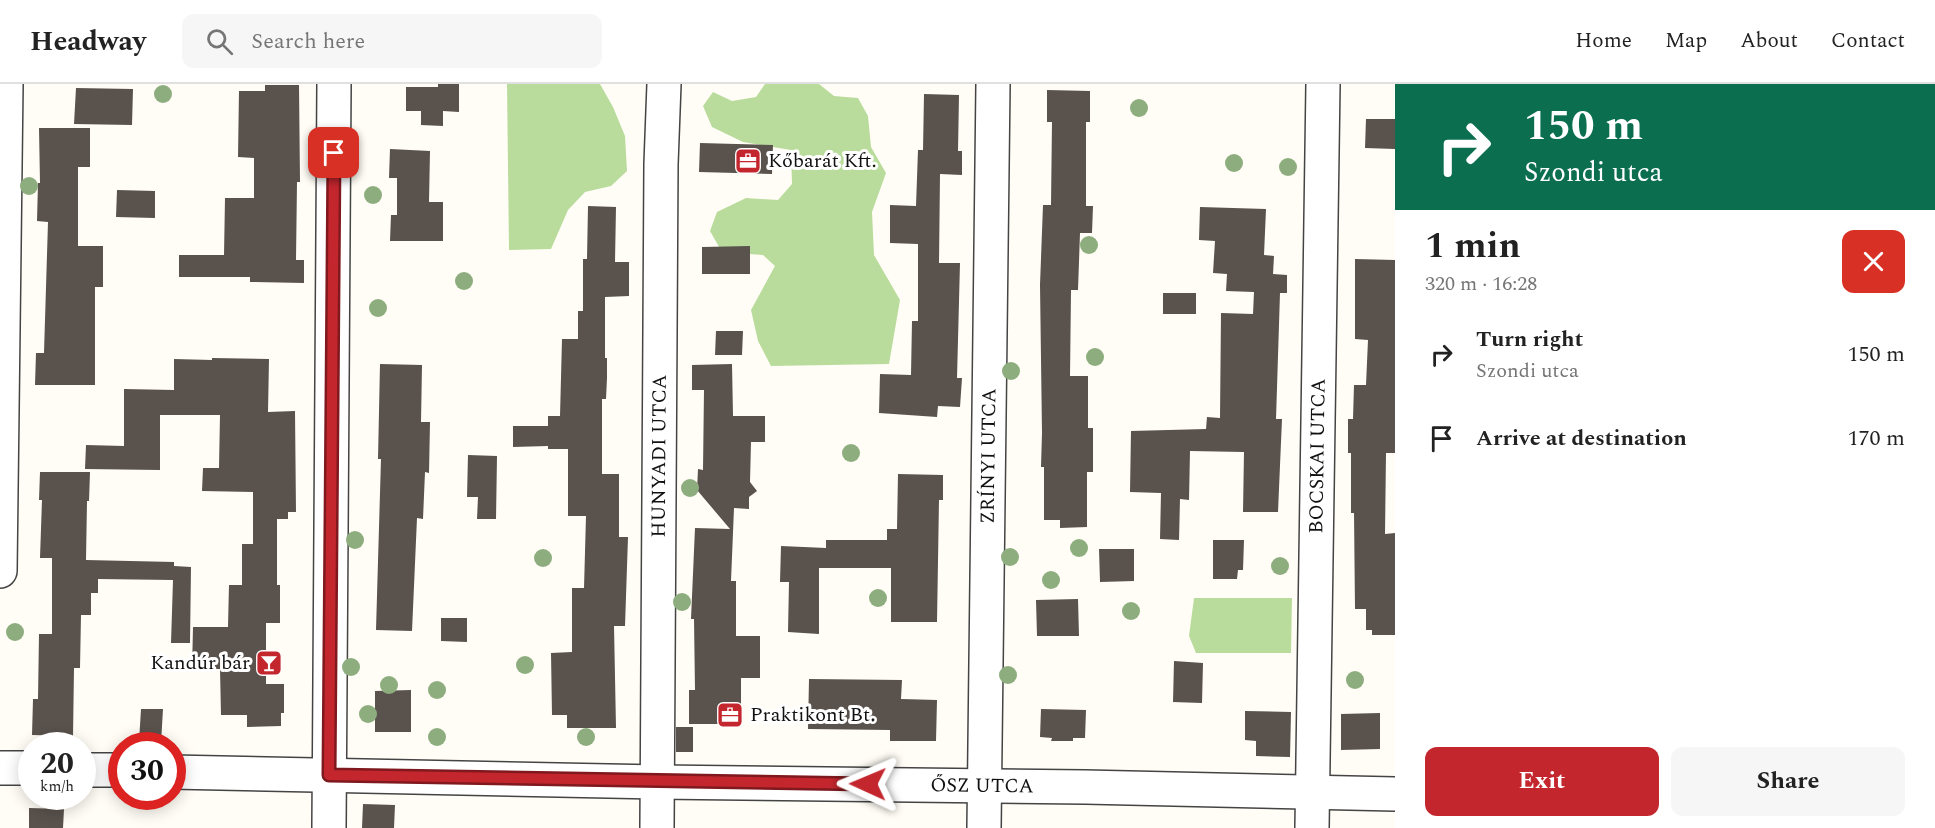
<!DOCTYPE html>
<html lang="en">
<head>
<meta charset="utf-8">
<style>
	:root { --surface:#fff; --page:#f6f6f6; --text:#222; --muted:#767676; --line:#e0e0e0; --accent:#c4262e }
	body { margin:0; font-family:Spectral,serif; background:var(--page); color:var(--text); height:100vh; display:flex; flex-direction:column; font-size:22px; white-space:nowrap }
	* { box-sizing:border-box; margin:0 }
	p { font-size:20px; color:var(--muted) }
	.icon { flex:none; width:33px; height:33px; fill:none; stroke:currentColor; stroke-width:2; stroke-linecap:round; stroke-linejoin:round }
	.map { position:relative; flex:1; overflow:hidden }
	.side { display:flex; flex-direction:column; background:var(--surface); width:540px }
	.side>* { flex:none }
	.hud { background:#0b6e4f; color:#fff; overflow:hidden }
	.speed { position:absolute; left:18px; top:648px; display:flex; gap:12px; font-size:30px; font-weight:700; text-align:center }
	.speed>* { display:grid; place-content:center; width:78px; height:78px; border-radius:50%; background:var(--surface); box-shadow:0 3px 15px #0003; line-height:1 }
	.speed small { font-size:15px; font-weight:400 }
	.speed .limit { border:9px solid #d22; background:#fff; color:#111 }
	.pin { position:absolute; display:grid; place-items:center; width:51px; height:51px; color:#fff; margin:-26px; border-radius:12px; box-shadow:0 3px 9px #0006 }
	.me { position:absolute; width:66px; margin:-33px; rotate:271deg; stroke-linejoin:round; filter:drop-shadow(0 0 4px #0008) }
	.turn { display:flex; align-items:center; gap:21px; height:126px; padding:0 30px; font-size:27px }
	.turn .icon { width:78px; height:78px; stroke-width:2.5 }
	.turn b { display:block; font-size:42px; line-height:51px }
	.round { display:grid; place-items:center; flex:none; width:63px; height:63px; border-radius:12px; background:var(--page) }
	.headline { display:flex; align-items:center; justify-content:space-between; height:102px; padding:0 30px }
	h1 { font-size:36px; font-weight:700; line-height:45px }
	.primary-button { display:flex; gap:12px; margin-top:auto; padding:12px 30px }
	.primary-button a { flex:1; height:69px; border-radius:12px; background:var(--accent); color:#fff; font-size:24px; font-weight:700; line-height:69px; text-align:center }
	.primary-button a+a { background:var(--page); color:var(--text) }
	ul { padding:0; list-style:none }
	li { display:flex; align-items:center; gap:18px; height:84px; padding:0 30px }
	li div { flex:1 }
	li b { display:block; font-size:22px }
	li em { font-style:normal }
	header { display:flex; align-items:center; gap:36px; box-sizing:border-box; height:84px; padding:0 30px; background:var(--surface); border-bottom:2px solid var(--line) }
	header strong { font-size:28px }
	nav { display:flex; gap:33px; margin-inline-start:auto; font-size:21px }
	.search { width:420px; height:54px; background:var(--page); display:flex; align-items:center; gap:15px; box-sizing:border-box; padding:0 21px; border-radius:12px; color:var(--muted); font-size:22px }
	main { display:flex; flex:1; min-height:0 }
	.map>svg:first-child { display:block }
	.forest { fill:#b9dc9c }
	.building { fill:#5a524d }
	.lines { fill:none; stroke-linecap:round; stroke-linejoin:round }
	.minor-casing { stroke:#444; stroke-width:36 }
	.minor { stroke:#fff; stroke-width:33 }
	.tree { fill:#8dad7f }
	.route-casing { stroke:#7f191e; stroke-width:15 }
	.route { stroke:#c4262e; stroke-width:10 }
	.labels { text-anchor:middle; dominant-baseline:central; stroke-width:6; stroke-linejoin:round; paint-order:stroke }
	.poi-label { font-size:20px; fill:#111; stroke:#fff; text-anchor:start }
	.street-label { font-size:20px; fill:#111; stroke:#fff }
</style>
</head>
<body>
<header>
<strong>Headway</strong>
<div class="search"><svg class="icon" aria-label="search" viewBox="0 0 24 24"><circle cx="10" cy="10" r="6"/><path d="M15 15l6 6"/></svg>Search here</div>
<nav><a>Home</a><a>Map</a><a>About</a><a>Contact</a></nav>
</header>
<main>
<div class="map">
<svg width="1395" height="744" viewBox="0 0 1395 744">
	<rect width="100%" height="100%" fill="#fffdf5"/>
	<path class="forest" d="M507,0H600L613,23L625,52L627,87L611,102L585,108L568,126L551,165L509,166Z
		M765,0H819L834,12L858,14L868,32L871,63L886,89L872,128L874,171L900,216L889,280L771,282L758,257L751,226L775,182L763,171L722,168L710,147L717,128L746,114L778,116L792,100L791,66L743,58L712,43L703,22L713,8L732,17L756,13Z
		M1194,514H1292L1291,569H1196L1189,552Z"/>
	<path class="building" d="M438,0H459V28L443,27V42L421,41V27H406V3H438Z
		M265,1H299L300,98H297L296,176H304V199L250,198V193H179V171H224L225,114H254V74L238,73L239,7H265Z
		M76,4L133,5L132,41L74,40Z
		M1047,6L1090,7V38H1086V122H1093L1092,149H1080L1078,206H1071L1070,292H1088V344H1093V388H1087V443L1060,444V436H1044V383H1041L1042,349L1040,201L1043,121H1051L1052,38H1047Z
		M924,10L959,11L958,67H962V91L940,90L939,179H960L957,294H962L960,323L938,322L937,333L879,329L880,290L911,291L912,237H918V160L890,159V121L916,122L918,66H923Z
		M1366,35H1395V65L1365,64Z
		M39,44H90V83H78V162H103V203H95V301H35L36,269H44L48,138L37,137L38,99H40Z
		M700,59L773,61L772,90L699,88Z
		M390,65L430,67L429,118H443V157H390L391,131H397V94H389Z
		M117,106L155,107V134L116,133Z
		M588,122L616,123L615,178H629V212L605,213V274H607V294L606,315H602V390H619V453H628L625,542H614L616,644H567V631H552L551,569L572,568V504H584L586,432H568V365H548V362L513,363V342H548V332H560L562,255H578V227H583V175H587Z
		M1200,123L1266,125L1264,171L1274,172L1273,190L1287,191V209H1280L1276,335H1282L1278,428H1243L1244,368L1190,367L1189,416L1180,415L1179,456L1160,455L1161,409L1130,408L1131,347L1206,345L1207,333L1220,334L1221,229L1253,230L1254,208L1226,207L1227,190L1213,189L1215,157L1199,156Z
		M750,162V190H702V163Z
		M1355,175L1395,176V369H1386L1385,450L1395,449V551H1372V546H1366V525H1355L1354,429H1351V369H1348V335H1353L1354,301H1366L1368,256L1355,255Z
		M1163,209H1196V230H1163Z
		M716,247H743L742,271H715Z
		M212,274L269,275L268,328L295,327L296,428H288V435H277V501H280V539H266V600H284V629H281V642L247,643V631H221L220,585H192L193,543H228L229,501H242V460H253V408L202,407L203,384H219L220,331H160V386L85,385L86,361L124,362V305L174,306V275L212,276Z
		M380,280L422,281L421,338H430L429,389L425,388L423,435L417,434L412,547L376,546L381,375H378Z
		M732,280L733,332H765V358H751L750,398L757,407L749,413V425L734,424L731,497H736V552H760V594H741V635H725V640H689V606H695L694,535H691L695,444L730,445L697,406L698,385L703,386L704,306H692V281Z
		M468,371L497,372L496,435H477L478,413H467Z
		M40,388H90L89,417H87L86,476L174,478V482L191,483L190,559H171L173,496L98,495V509H91V531H81L80,584H74L73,652L32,651L33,615H38L39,550H52V474H40L42,416H39Z
		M898,390L943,391V416H939L937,538H891V484H819V550L788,548L789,498H780L781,462L826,464V456H887V445H897Z
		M1213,456H1244L1243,486H1238L1237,495H1213Z
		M1099,465H1134V497L1100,498Z
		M1078,515L1079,552H1037L1036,516Z
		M441,534H467V558L441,557Z
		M1174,577L1203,579L1202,619L1173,618Z
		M809,595L902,596L901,615L937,616L936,657H890V646L808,645Z
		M411,606V648H375V607Z
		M141,625H163L161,659L139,658Z
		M1041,625L1086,626L1085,654H1073V657H1051L1052,654L1040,653Z
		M1245,627L1291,628L1290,673L1256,672V657L1245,656Z
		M1380,629V665L1341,666V630Z
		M676,643H693V668H676Z
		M363,720L395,721L394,744H362Z
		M29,724L64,725L63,744H29Z"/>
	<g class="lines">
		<defs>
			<g id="minor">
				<path d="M0,487L6,0"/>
				<path d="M0,684H32"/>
				<path d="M82,686H122"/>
				<path id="s1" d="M172,688L658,698L1085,703L1395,710"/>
				<path d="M329,744L334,0"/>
				<path id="s2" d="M657,744L661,80L664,0"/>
				<path id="s3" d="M984,744L993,0"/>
				<path id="s4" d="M1312,744L1323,0"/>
			</g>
		</defs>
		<use href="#minor" class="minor-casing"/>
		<use href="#minor" class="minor"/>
	</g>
	<g class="tree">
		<circle cx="163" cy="10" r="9"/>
		<circle cx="1139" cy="24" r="9"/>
		<circle cx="1234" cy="79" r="9"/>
		<circle cx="1288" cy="83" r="9"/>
		<circle cx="29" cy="102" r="9"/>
		<circle cx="373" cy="111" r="9"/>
		<circle cx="1089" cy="161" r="9"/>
		<circle cx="464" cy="197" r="9"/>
		<circle cx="378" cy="224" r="9"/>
		<circle cx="1095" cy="273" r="9"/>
		<circle cx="1011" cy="287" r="9"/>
		<circle cx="851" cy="369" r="9"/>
		<circle cx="690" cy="404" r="9"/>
		<circle cx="355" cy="456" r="9"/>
		<circle cx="1079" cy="464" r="9"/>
		<circle cx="1010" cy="473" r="9"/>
		<circle cx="543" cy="474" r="9"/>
		<circle cx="1280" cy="482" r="9"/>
		<circle cx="1051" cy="496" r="9"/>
		<circle cx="878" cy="514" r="9"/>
		<circle cx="682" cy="518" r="9"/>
		<circle cx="1131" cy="527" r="9"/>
		<circle cx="15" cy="548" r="9"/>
		<circle cx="525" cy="581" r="9"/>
		<circle cx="351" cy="583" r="9"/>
		<circle cx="1008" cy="591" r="9"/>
		<circle cx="1355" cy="596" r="9"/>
		<circle cx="389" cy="601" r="9"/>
		<circle cx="437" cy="606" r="9"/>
		<circle cx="368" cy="630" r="9"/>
		<circle cx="437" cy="653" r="9"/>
		<circle cx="586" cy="653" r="9"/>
	</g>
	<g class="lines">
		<defs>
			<path id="route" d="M334,69L329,691L868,700"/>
		</defs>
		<use href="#route" class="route-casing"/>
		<use href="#route" class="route"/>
	</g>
	<defs>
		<symbol id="office-square" viewBox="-11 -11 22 22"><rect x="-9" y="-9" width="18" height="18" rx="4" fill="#c4262e" stroke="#fff"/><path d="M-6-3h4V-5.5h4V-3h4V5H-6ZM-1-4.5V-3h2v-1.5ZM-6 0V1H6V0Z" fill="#fff"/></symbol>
		<symbol id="bar-square" viewBox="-11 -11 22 22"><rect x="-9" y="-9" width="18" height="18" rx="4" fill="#c4262e" stroke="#fff"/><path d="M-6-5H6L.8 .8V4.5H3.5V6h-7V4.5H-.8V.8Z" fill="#fff"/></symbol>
	</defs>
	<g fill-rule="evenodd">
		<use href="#office-square" x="733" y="62" width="30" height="30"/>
		<use href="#bar-square" x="254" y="564" width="30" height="30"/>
		<use href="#office-square" x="715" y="616" width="30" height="30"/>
	</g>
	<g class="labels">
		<g class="poi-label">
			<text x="768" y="77">Kőbarát Kft.</text>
			<text x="250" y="579" text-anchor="end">Kandúr bár</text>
			<text x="750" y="631">Praktikont Bt.</text>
		</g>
		<g class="street-label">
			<text stroke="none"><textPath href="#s2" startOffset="372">HUNYADI UTCA</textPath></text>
			<text stroke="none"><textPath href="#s3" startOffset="372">ZRÍNYI UTCA</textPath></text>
			<text stroke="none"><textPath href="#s4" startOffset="372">BOCSKAI UTCA</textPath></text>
			<text stroke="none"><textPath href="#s1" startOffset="810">ŐSZ UTCA</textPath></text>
		</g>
	</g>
</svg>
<div class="speed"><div>20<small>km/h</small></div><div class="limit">30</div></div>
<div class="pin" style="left:334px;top:69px;background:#d93025"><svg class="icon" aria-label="arrive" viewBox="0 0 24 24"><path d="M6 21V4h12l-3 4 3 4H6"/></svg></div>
<svg class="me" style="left:868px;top:700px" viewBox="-20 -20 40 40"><path d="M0-17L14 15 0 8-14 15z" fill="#c4262e" stroke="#fff" stroke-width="4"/></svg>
</div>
<section class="side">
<div class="hud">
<div class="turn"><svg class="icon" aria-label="right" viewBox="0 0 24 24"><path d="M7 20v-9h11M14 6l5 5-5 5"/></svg><div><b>150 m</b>Szondi utca</div></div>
</div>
<div class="headline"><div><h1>1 min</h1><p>320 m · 16:28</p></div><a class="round" style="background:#d93025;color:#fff"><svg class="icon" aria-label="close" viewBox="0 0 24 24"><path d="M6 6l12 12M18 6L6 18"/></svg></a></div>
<ul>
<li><svg class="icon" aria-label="right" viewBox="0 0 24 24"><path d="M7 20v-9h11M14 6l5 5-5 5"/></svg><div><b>Turn right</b><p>Szondi utca</p></div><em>150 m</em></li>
<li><svg class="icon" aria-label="arrive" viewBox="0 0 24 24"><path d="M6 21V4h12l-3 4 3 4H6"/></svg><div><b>Arrive at destination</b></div><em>170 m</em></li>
</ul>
<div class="primary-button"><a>Exit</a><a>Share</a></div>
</section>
</main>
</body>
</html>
